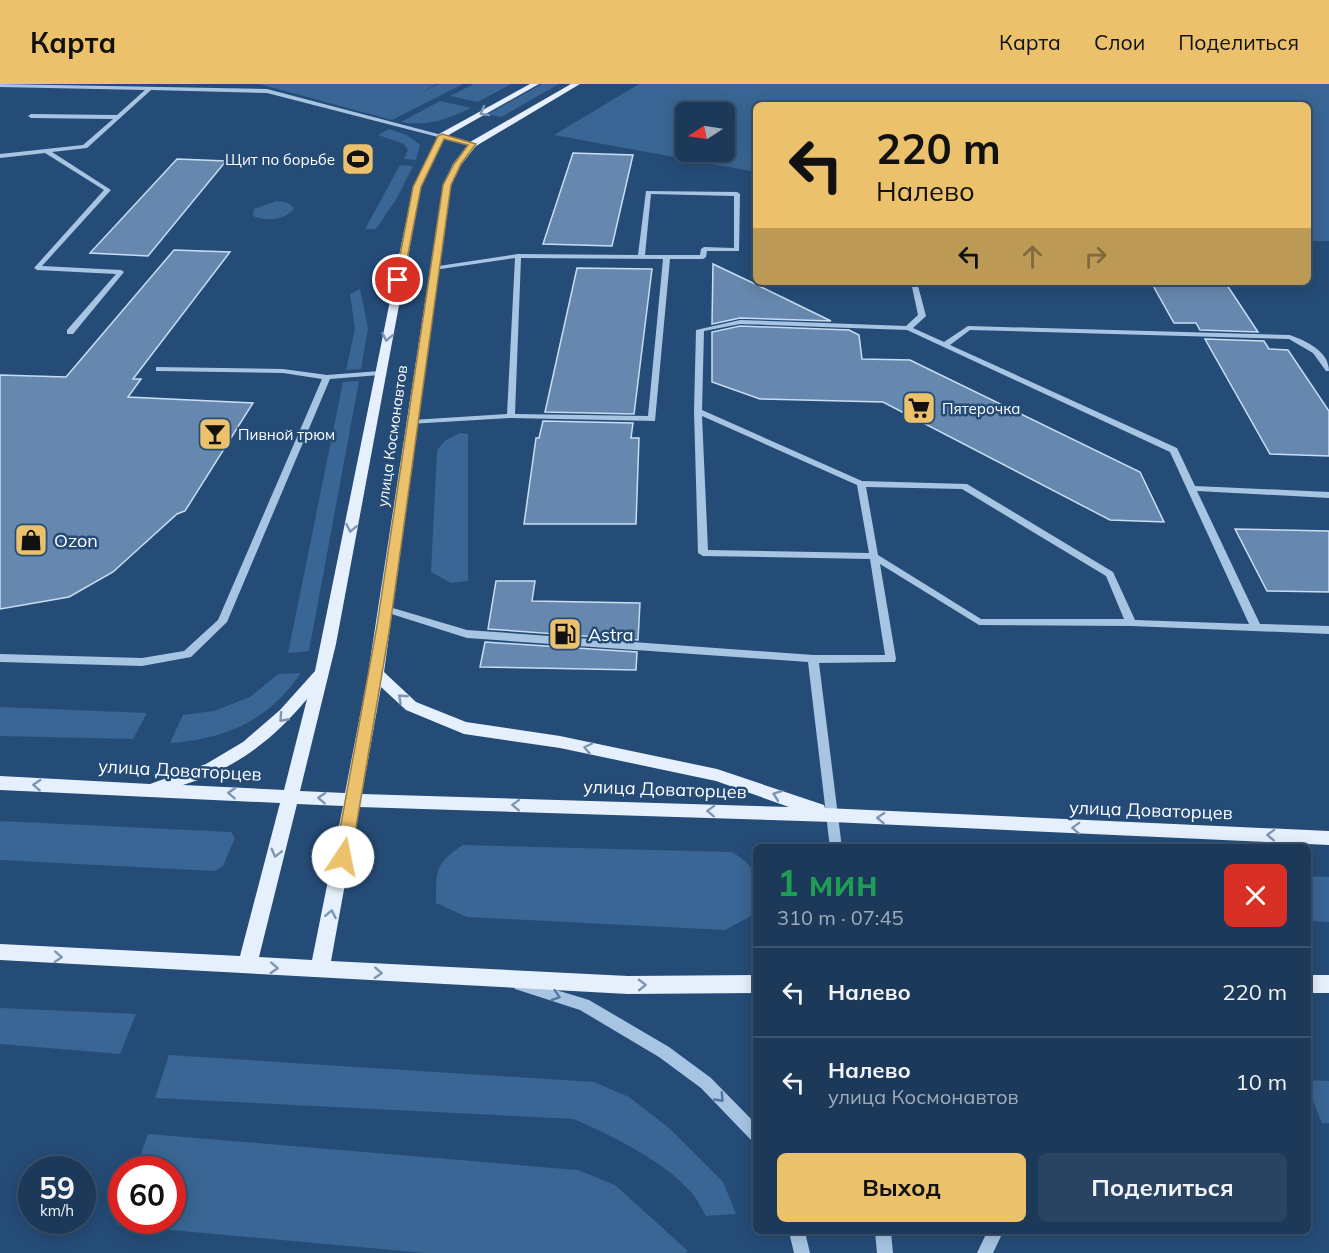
<!DOCTYPE html>
<html lang="ru">
<head>
<meta charset="utf-8">
<style>
	:root { --surface:#1c3959; --page:#294462; --text:#f1f3f6; --muted:#a0acba; --line:#3a536f; --accent:#ebc16c }
	body { margin:0; font-family:Mulish,sans-serif; background:var(--page); color:var(--text); height:100vh; display:flex; flex-direction:column; font-size:22px; white-space:nowrap }
	* { box-sizing:border-box; margin:0 }
	p { font-size:20px; color:var(--muted) }
	.icon { flex:none; width:33px; height:33px; fill:none; stroke:currentColor; stroke-width:2; stroke-linecap:round; stroke-linejoin:round }
	.map { position:relative; flex:1; overflow:hidden }
	.sheet { position:absolute; left:753px; top:760px; width:558px; height:390px; display:flex; flex-direction:column; background:var(--surface); border-radius:9px; box-shadow:0 3px 15px #0003,0 0 0 2px var(--line) }
	.sheet>* { flex:none }
	.guide { position:absolute; left:753px; top:18px; width:558px; height:183px; border-radius:9px; box-shadow:0 3px 15px #0003,0 0 0 2px var(--line); background:#ebc16c; color:#111; overflow:hidden }
	.needle { width:39px; rotate:258deg }
	.tools { position:absolute; left:675px; top:18px; display:grid; gap:12px }
	.tools a { display:grid; place-items:center; width:60px; height:60px; border-radius:9px; background:var(--surface); box-shadow:0 3px 15px #0003,0 0 0 2px var(--line); font-size:30px }
	.speed { position:absolute; left:18px; top:1072px; display:flex; gap:12px; font-size:30px; font-weight:700; text-align:center }
	.speed>* { display:grid; place-content:center; width:78px; height:78px; border-radius:50%; background:var(--surface); box-shadow:0 3px 15px #0003,0 0 0 2px var(--line); line-height:1 }
	.speed small { font-size:15px; font-weight:400 }
	.speed .limit { border:9px solid #d22; background:#fff; color:#111 }
	.pin { position:absolute; display:grid; place-items:center; width:51px; height:51px; color:#fff; margin:-26px; border:3px solid #fff; border-radius:50%; box-shadow:0 2px 6px #0007 }
	.me { position:absolute; width:66px; margin:-33px; rotate:11deg; stroke-linejoin:round; filter:drop-shadow(0 0 4px #0008) }
	.turn { display:flex; align-items:center; gap:21px; height:126px; padding:0 24px; font-size:27px }
	.turn .icon { width:78px; height:78px; stroke-width:2.5 }
	.turn b { display:block; font-size:42px; line-height:51px }
	.lanes { display:flex; align-items:center; height:57px; padding:0 24px; background:#0003; justify-content:center; gap:30px; direction:ltr }
	.lanes .off { opacity:.35 }
	.round { display:grid; place-items:center; flex:none; width:63px; height:63px; border-radius:9px; background:var(--page) }
	.head { display:flex; align-items:center; justify-content:space-between; height:102px; padding:0 24px }
	h1 { font-size:36px; font-weight:700; line-height:45px; color:#1e9e55 }
	.action { display:flex; gap:12px; margin-top:auto; padding:12px 24px }
	.action a { flex:1; height:69px; border-radius:9px; background:var(--accent); color:#111; font-size:24px; font-weight:700; line-height:69px; text-align:center }
	.action a+a { background:var(--page); color:var(--text) }
	ul { padding:0; list-style:none }
	li { display:flex; align-items:center; gap:18px; height:90px; padding:0 24px; border-top:2px solid var(--line) }
	li div { flex:1 }
	li b { display:block; font-size:22px }
	li em { font-style:normal }
	header { display:flex; align-items:center; gap:36px; box-sizing:border-box; height:84px; padding:0 30px; background:var(--accent); color:#111 }
	header strong { font-size:28px }
	nav { display:flex; gap:33px; margin-inline-start:auto; font-size:21px }
	.map>svg:first-child { display:block }
	.green { fill:#396694; fill-rule:evenodd }
	.building { fill:#6688ae; stroke:#c9ddf2; stroke-width:1.5 }
	.lines { fill:none; stroke-linecap:round; stroke-linejoin:round }
	.minor { fill:#a7c4e3; fill-rule:evenodd }
	.major { fill:#e6effc; fill-rule:evenodd }
	.oneway { stroke:#7c95b3 }
	.oneway2 { stroke:#52769d }
	.route { fill:#ebc16c; stroke:#997d46; stroke-width:1.5 }
	.labels { text-anchor:middle; dominant-baseline:central; stroke-width:5; stroke-linejoin:round; paint-order:stroke }
	.far-poi-label { font-size:15px; fill:#fff; stroke:#254c77; text-anchor:start }
	.far-street-label { font-size:15px; fill:#fff; stroke:#254c77 }
	.poi-label { font-size:18px; fill:#fff; stroke:#254c77; text-anchor:start }
	.street-label { font-size:18px; fill:#fff; stroke:#254c77 }
</style>
</head>
<body>
<header>
<strong>Карта</strong>
<nav><a>Карта</a><a>Слои</a><a>Поделиться</a></nav>
</header>
<div class="map">
<svg width="1329" height="1169" viewBox="0 0 1329 1169">
	<rect width="100%" height="100%" fill="#254c77"/>
	<path class="green" d="M259,0H437L416,11L439,0H463L392,36Z
		M474,0H511L478,18L450,12Z
		M542,0H559L501,33L488,30Z
		M639,0H1329V157H1308V21H756V88L554,51ZM686,28H724V68H686Z
		M440,17L471,24C448,35 427,43 401,38Z
		M389,45L407,51L420,61L416,76L404,75L408,66L404,60L378,51Z
		M400,81L413,82L397,114L376,145H365Z
		M277,117L288,119L294,124C286,137 265,137 253,132L254,125Z
		M360,205L368,244L361,285L346,286L355,245L350,210Z
		M359,297L309,567L288,569L343,298Z
		M460,349L468,350V497L451,499L431,488L437,366L446,356Z
		M301,589C268,637 226,655 170,659L183,631L214,627L250,613L278,590Z
		M0,623L147,629L133,655L0,652Z
		M0,737L231,748L235,754L223,782L215,787L0,776Z
		M463,761L732,768C762,787 756,793 756,826L755,830L725,846L467,833L436,819C436,787 435,779 463,761Z
		M1308,792L1329,793V838L1308,837Z
		M0,924L136,930L120,970L0,960Z
		M169,971L594,998L629,1013L669,1044L723,1098L736,1130L706,1132C701,1124 697,1114 691,1108C661,1075 614,1053 574,1035L155,1014Z
		M1308,996L1329,997V1039H1322L1308,1005Z
		M148,1050L578,1086L615,1101L688,1167L686,1169H425L117,1141L121,1127L122,1137H172V1086H135Z"/>
	<path class="building" d="M573,69L633,71L612,162L543,160Z
		M177,75L226,77L148,172L90,169Z
		M174,166L230,168L133,295H141L128,313L253,319L185,427L177,430L113,488L69,513L0,525V291L66,293Z
		M713,180L751,198L831,237L740,234L712,240Z
		M577,184L652,185L634,330L545,328Z
		M1151,198H1225L1258,248L1200,246L1196,239H1174Z
		M740,242L849,246L859,251L862,275L910,276L1140,388L1164,438L1110,436L883,318L760,315L712,298V248Z
		M1205,255L1264,257L1269,265L1288,266L1329,327V372L1270,370Z
		M543,337L633,339L631,354H639L636,440H524L536,354H539Z
		M1235,445L1329,447V508L1267,507Z
		M496,497H535L532,517L640,519L638,556L488,545Z
		M485,558L637,568L636,586L480,583Z"/>
	<g class="lines">
		<path class="minor" d="M0,0L267,5L476,60L473,62L267,9L151,6L87,64L52,68L111,106L42,182L121,186L124,188L73,250H67V246L116,190L37,186L34,184L104,106L45,69L0,74V70L83,61L113,35L31,34L28,32L31,30L117,31L145,6L0,3Z
			M646,107L737,108L740,110L739,167H707L706,173L703,175H670L655,337L511,334L409,340L408,338L412,336L507,330L515,174L434,186L432,185V183L518,170L638,171ZM651,110L734,112V164L704,163L701,165L700,171H645ZM521,174L663,175L648,332L515,330Z
			M911,198H917L926,232L913,244L944,258L968,242L1290,251C1306,257 1329,267 1329,287H1326L1313,269L1289,255L970,246L950,261L1177,364L1195,402L1329,408V414L1197,407L1260,540L1329,542V550L1131,542L979,541L880,480L896,575L895,578L819,579L842,764H830L808,578L467,554L382,527L381,525L386,522L467,546L813,571H885L870,475L703,472L698,469L694,327L696,246L740,236L906,242L918,231ZM740,240L907,246L1170,368L1249,540L1135,536L1113,488L967,400L862,397L702,326L704,247ZM702,332L857,401L869,469L708,466ZM866,403L962,405L1106,492L1124,535H981L878,471Z
			M156,283L283,285L327,291L380,287L384,289L380,291L330,295L227,538L191,573L142,582L0,578V570L142,574L184,567L218,536L322,295L283,289L159,287H156Z
			M520,895L589,916L669,963L711,994L756,1040V1058L751,1056L701,1004L659,973L580,926L515,905L513,901L515,897Z
			M789,1148H805L810,1169H794Z
			M875,1148H891L893,1169H877Z
			M987,1148H1003L993,1169H977Z"/>
		<path class="major" d="M530,0H539L445,53L421,103L336,560L300,707L345,709L368,590L443,101L453,80L470,58L571,0H580L476,62L461,81L451,101L384,588L416,618L466,638L560,652L717,685L824,721L825,724L1329,747V761L832,738L359,723L331,877L628,892L756,891V909L628,910L0,876V860L240,872L280,719L0,706V692L150,700L206,680L243,658L280,626L315,587L413,103L439,50ZM381,603L406,626L464,650L560,664L716,697L789,723L362,710ZM307,615L284,706L183,701C235,685 273,656 307,615ZM297,720L343,722L312,876L259,873Z
			M1308,891H1329V909H1308Z"/>
	</g>
	<defs><path id="oneway-chevron" d="M-2-3.5L2.5 0L-2 3.5" fill="none" stroke-width="1.6" stroke-linecap="round" stroke-linejoin="round" transform="scale(1.5)"/></defs>
	<g class="oneway">
		<use href="#oneway-chevron" transform="translate(484 28) rotate(151)"/>
		<use href="#oneway-chevron" transform="translate(387 253) rotate(101)"/>
		<use href="#oneway-chevron" transform="translate(351 444) rotate(101)"/>
		<use href="#oneway-chevron" transform="translate(402 614) rotate(-137)"/>
		<use href="#oneway-chevron" transform="translate(283 634) rotate(132)"/>
		<use href="#oneway-chevron" transform="translate(588 664) rotate(-168)"/>
		<use href="#oneway-chevron" transform="translate(37 701) rotate(-177)"/>
		<use href="#oneway-chevron" transform="translate(232 709) rotate(-177)"/>
		<use href="#oneway-chevron" transform="translate(777 711) rotate(-160)"/>
		<use href="#oneway-chevron" transform="translate(322 714) rotate(-177)"/>
		<use href="#oneway-chevron" transform="translate(516 721) rotate(-178)"/>
		<use href="#oneway-chevron" transform="translate(711 727) rotate(-178)"/>
		<use href="#oneway-chevron" transform="translate(881 734) rotate(-177)"/>
		<use href="#oneway-chevron" transform="translate(1076 744) rotate(-178)"/>
		<use href="#oneway-chevron" transform="translate(1271 751) rotate(-178)"/>
		<use href="#oneway-chevron" transform="translate(276 769) rotate(104)"/>
		<use href="#oneway-chevron" transform="translate(331 830) rotate(-79)"/>
		<use href="#oneway-chevron" transform="translate(58 873) rotate(3)"/>
		<use href="#oneway-chevron" transform="translate(274 884) rotate(3)"/>
		<use href="#oneway-chevron" transform="translate(378 889) rotate(3)"/>
		<use href="#oneway-chevron" transform="translate(642 901) rotate(-1)"/>
	</g>
	<g class="oneway2">
		<use href="#oneway-chevron" transform="translate(556 912) rotate(17)"/>
		<use href="#oneway-chevron" transform="translate(720 1014) rotate(46)"/>
	</g>
	<path class="route" d="M442,50L476,60L461,80L451,101L390,542L351,773L348,778L343,780L337,778L335,773L377,542L443,101L454,80L468,61L444,55L421,103L403,196L395,198L413,103L438,52Z"/>
	<defs>
		<symbol id="stadium-square" viewBox="-11 -11 22 22"><rect x="-9" y="-9" width="18" height="18" rx="4" fill="#ebc16c" stroke="#254c77"/><path d="M0-5a6.5 5 0 1 0 0 10a6.5 5 0 1 0 0-10ZM-3.5-1.8h7v3.6h-7Z" fill="#111"/></symbol>
		<symbol id="supermarket-square" viewBox="-11 -11 22 22"><rect x="-9" y="-9" width="18" height="18" rx="4" fill="#ebc16c" stroke="#254c77"/><path d="M-6-5.5h2.5l.6 2H6L4.5 2H-2.5L-4.4-4H-6ZM-1.5 3.2a1.3 1.3 0 1 0 .1 0ZM3 3.2a1.3 1.3 0 1 0 .1 0Z" fill="#111"/></symbol>
		<symbol id="bar-square" viewBox="-11 -11 22 22"><rect x="-9" y="-9" width="18" height="18" rx="4" fill="#ebc16c" stroke="#254c77"/><path d="M-6-5H6L.8 .8V4.5H3.5V6h-7V4.5H-.8V.8Z" fill="#111"/></symbol>
		<symbol id="shop-square" viewBox="-11 -11 22 22"><rect x="-9" y="-9" width="18" height="18" rx="4" fill="#ebc16c" stroke="#254c77"/><path d="M-5-2.5h2.3a2.7 3.5 0 0 1 5.4 0H5L5.5 6h-11ZM-1.5-2.5h3a1.5 2.3 0 0 0-3 0Z" fill="#111"/></symbol>
		<symbol id="fuel-square" viewBox="-11 -11 22 22"><rect x="-9" y="-9" width="18" height="18" rx="4" fill="#ebc16c" stroke="#254c77"/><path d="M-5.5-6h7V0h2V4h1.3V-2.5L3-4.5l.8-.8L6-3V5H2.5V1h-1V6h-7ZM-4.2-4.7v3.2H.2V-4.7Z" fill="#111"/></symbol>
	</defs>
	<g fill-rule="evenodd">
		<use href="#stadium-square" x="339" y="56" width="38" height="38"/>
		<use href="#supermarket-square" x="900" y="305" width="38" height="38"/>
		<use href="#bar-square" x="196" y="331" width="38" height="38"/>
		<use href="#shop-square" x="12" y="437" width="38" height="38"/>
		<use href="#fuel-square" x="546" y="531" width="38" height="38"/>
	</g>
	<g class="labels">
		<g class="far-poi-label">
			<text x="335" y="75" text-anchor="end">Щит по борьбе</text>
			<text x="942" y="324">Пятерочка</text>
			<text x="238" y="350">Пивной трюм</text>
		</g>
		<g class="far-street-label">
			<text transform="translate(392 352) rotate(-82)">улица Космонавтов</text>
		</g>
		<g class="poi-label">
			<text x="54" y="456">Ozon</text>
			<text x="588" y="550">Astra</text>
		</g>
		<g class="street-label">
			<text transform="translate(180 686) rotate(3)">улица Доваторцев</text>
			<text transform="translate(665 705) rotate(2)">улица Доваторцев</text>
			<text transform="translate(1151 726) rotate(2)">улица Доваторцев</text>
		</g>
	</g>
</svg>
<div class="tools">
<a><svg class="needle" viewBox="-14 -14 28 28"><path d="M0-13l5 13h-10z" fill="#e53935"/><path d="M0 13l5-13h-10z" fill="#a0acba"/></svg></a>
</div>
<div class="speed"><div>59<small>km/h</small></div><div class="limit">60</div></div>
<div class="pin" style="left:398px;top:196px;background:#d93025"><svg class="icon" aria-label="arrive" viewBox="0 0 24 24"><path d="M6 21V4h12l-3 4 3 4H6"/></svg></div>
<svg class="me" style="left:343px;top:773px" viewBox="-20 -20 40 40"><circle r="19" fill="#fff"/><path d="M0-13L10 11 0 6-10 11z" fill="#ebc16c"/></svg>
<div class="guide">
<div class="turn"><svg class="icon" aria-label="left" viewBox="0 0 24 24"><path d="M17 20v-9H6M10 6l-5 5 5 5"/></svg><div><b>220 m</b>Налево</div></div>
<div class="lanes"><svg class="icon" aria-label="left" viewBox="0 0 24 24"><path d="M17 20v-9H6M10 6l-5 5 5 5"/></svg><svg class="icon off" aria-label="ahead" viewBox="0 0 24 24"><path d="M12 20V5M6 11l6-6 6 6"/></svg><svg class="icon off" aria-label="right" viewBox="0 0 24 24"><path d="M7 20v-9h11M14 6l5 5-5 5"/></svg></div>
</div>
<section class="sheet">
<div class="head"><div><h1>1 мин</h1><p>310 m · 07:45</p></div><a class="round" style="background:#d93025;color:#fff"><svg class="icon" aria-label="close" viewBox="0 0 24 24"><path d="M6 6l12 12M18 6L6 18"/></svg></a></div>
<ul>
<li><svg class="icon" aria-label="left" viewBox="0 0 24 24"><path d="M17 20v-9H6M10 6l-5 5 5 5"/></svg><div><b>Налево</b></div><em>220 m</em></li>
<li><svg class="icon" aria-label="left" viewBox="0 0 24 24"><path d="M17 20v-9H6M10 6l-5 5 5 5"/></svg><div><b>Налево</b><p>улица Космонавтов</p></div><em>10 m</em></li>
</ul>
<div class="action"><a>Выход</a><a>Поделиться</a></div>
</section>
</div>
</body>
</html>
